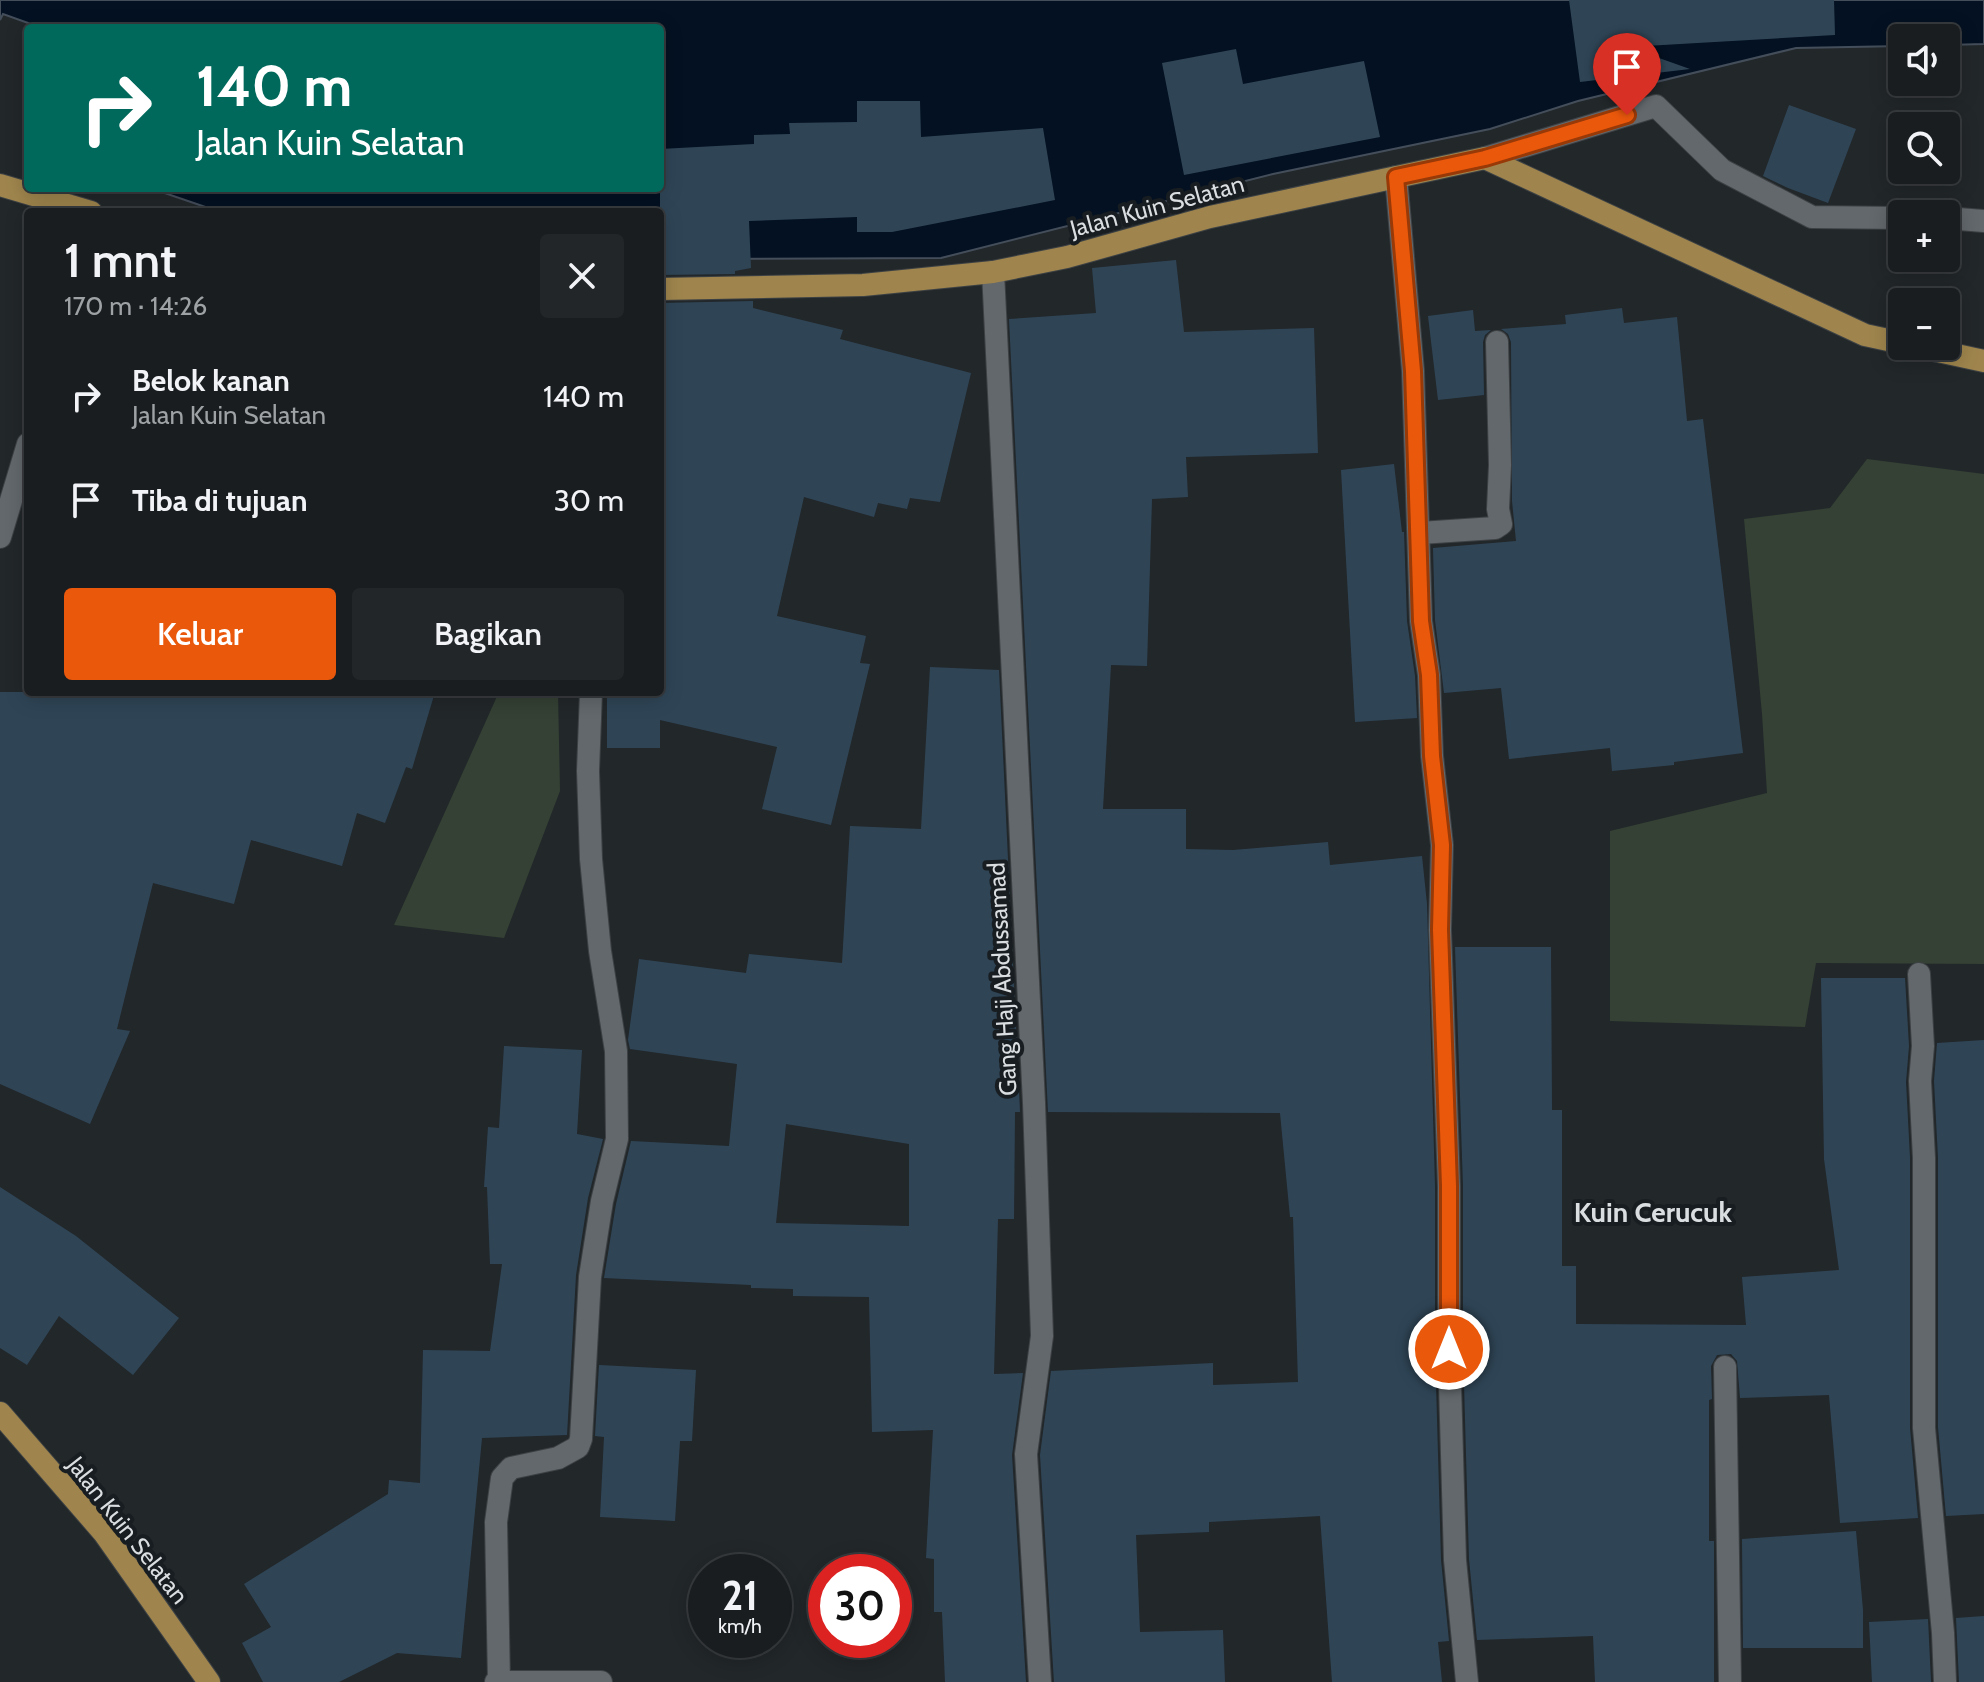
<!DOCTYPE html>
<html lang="id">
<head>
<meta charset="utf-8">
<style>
	:root { --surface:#1a1d20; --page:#232629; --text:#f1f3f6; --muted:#9fa2a5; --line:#383b3e; --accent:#ea580c }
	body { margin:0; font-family:Cabin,sans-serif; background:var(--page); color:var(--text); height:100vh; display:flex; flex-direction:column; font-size:30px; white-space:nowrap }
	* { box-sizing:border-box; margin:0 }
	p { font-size:26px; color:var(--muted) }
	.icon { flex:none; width:44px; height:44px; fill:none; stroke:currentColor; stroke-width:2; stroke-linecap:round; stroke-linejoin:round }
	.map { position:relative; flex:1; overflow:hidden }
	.sheet { position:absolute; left:24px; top:208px; width:640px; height:488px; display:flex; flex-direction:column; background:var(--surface); border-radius:8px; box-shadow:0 4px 20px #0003,0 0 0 2px var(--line) }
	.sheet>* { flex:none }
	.hud { position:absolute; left:24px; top:24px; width:640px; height:168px; border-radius:8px; box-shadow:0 4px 20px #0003,0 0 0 2px var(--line); background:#00695c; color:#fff; overflow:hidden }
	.tools { position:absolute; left:1888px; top:24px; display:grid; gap:16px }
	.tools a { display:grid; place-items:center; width:72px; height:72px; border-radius:8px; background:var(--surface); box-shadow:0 4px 20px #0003,0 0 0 2px var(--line); font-size:40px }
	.speed { position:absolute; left:688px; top:1554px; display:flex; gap:16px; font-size:40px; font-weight:700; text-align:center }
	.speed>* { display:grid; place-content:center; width:104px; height:104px; border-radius:50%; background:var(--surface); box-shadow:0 4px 20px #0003,0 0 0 2px var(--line); line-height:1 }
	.speed small { font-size:20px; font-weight:400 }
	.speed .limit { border:12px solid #d22; background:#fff; color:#111 }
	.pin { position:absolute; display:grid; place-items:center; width:68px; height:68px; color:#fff; margin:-82px -34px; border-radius:50% 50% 50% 0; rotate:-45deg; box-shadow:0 0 8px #0007 }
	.pin .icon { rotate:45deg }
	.me { position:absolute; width:88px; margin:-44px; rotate:0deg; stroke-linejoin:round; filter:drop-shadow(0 0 6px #0008) }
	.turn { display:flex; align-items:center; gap:28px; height:168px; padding:0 40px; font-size:36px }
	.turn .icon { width:104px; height:104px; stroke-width:2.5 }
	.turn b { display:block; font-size:56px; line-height:68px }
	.round { display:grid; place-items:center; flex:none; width:84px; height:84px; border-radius:8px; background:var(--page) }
	.headline { display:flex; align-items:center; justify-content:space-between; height:136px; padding:0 40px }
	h1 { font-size:48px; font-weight:600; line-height:60px }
	.primary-button { display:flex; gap:16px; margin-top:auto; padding:16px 40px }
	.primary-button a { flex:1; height:92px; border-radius:8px; background:var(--accent); color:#fff; font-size:32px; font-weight:600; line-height:92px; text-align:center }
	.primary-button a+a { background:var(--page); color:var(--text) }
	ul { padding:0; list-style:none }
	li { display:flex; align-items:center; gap:24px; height:104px; padding:0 40px }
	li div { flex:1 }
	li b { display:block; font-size:30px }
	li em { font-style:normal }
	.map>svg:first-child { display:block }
	.green { fill:#354134 }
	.water { fill:#041122; stroke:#444e5b; stroke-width:2 }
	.building { fill:#2f4556; fill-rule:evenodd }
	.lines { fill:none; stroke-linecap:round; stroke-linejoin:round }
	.service-casing { stroke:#3d4144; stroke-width:24 }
	.minor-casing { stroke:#3d4144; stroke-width:24 }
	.primary-casing { stroke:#3d4144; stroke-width:24 }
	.service { stroke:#62686c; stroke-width:22 }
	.minor { stroke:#62686c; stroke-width:22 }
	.primary { stroke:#9f854d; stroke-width:22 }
	.route-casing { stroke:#983908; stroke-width:20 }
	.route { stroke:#ea580c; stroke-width:14 }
	.labels { text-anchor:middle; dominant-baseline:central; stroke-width:8; stroke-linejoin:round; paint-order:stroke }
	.street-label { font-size:24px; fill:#dbdee1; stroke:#181d21 }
	.quarter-label { font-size:28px; font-weight:bold; fill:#dbdee1; stroke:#181d21 }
</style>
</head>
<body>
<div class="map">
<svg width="1984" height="1682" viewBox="0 0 1984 1682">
	<rect width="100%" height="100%" fill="#22272a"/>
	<path class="green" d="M1867,459L1984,474V964L1816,963L1805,1027L1610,1021V831L1767,793L1762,714L1744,519L1830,508Z
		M499,692H558L560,791L504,938L394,925Z"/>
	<path class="water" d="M0,0H1984V44L1946,45V38H1902V46L1796,48L1578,101L1490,129L1273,174L941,258L665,259L660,212H220L150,188H660V28H42L3,14L0,20Z"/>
	<path class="building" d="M1569,0H1834L1835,35L1628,47L1690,69L1580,82Z
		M1236,49L1243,84L1364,61L1380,137L1184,175L1162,63Z
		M857,101H920L921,137L1043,128L1055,200L892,232H857V217L749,221L751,268L735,271V274L660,275V149L754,144V135L790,134L789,123L857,122Z
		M1789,105L1856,129L1828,203L1788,188L1763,176Z
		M1176,260L1184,332L1314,328L1318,453L1186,457L1188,497L1152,499L1147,666L1111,665L1103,809H1186V849L1233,850L1328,842L1330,865L1422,856L1427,904L1435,1186V1349L1441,1560L1449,1641L1438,1642L1442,1682H1332L1320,1516L1209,1522V1532L1136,1535L1140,1632L1223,1630L1225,1682H1054L1040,1455L1051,1371L1213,1363V1385L1298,1382L1293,1217H1290L1280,1113L1048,1112L1009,319L1096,313L1092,268Z
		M753,301V308L843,330L840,339L971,373L940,502L910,498L907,509L878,503L874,517L804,497L777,616L866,636L860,663L870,664L831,825L762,809L777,747L660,720V748H607V692H660V303Z
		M1622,308L1624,323L1677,317L1687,421L1703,419L1743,753L1674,762V765L1612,771L1610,748L1509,759L1501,688L1444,693L1435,620L1433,548L1516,541L1512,501L1511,342L1508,334L1501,329L1566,324L1565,315Z
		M1473,310L1475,331L1491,330L1485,335L1483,342L1484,395L1438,400L1428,316Z
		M1394,464L1402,532H1404L1407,621L1415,676L1417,718L1355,722L1341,470Z
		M930,667L999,670L1020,1112H1015L1014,1219H998L994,1374L1023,1373L1012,1455L1026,1682H945L942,1612H934V1559L926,1558L933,1430L872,1432L869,1297L793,1296V1289L751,1288V1285L604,1278L616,1204L631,1141L729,1146L737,1064L630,1049L628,1040L639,959L746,973L749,954L842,963L850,826L921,829ZM786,1124L909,1144V1226L776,1223Z
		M0,692H435L412,769L406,767L385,823L357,813L342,866L251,840L234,904L153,883L117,1029L130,1031L90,1124L0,1084Z
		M1455,947H1551L1552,1110H1562V1266H1576V1324L1746,1325L1742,1277L1839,1270L1824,1159L1821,978H1905L1909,1046L1906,1082L1910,1158V1428L1918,1518L1840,1523L1829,1395L1740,1398L1737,1361L1731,1354L1717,1355L1711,1366L1712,1399L1709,1400V1541H1714V1682H1595L1593,1636L1477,1640L1469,1559L1463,1349V1186Z
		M1984,1040V1514L1946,1516L1938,1427V1158L1934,1081L1937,1043Z
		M504,1046L582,1050L577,1134L603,1139L588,1198L576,1275L567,1435L482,1438L461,1658L397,1653L339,1682H263L242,1643L271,1627L244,1584L388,1494L389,1480L420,1483L423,1350L490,1351L502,1264H490L487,1187H484L488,1127L499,1128Z
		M0,1187L76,1236L179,1318L133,1375L59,1316L27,1365L0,1348Z
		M599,1365L696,1370L692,1441H680L675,1521L600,1517L604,1437L595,1436Z
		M1856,1531L1863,1610V1648H1743L1742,1539Z
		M1984,1616V1682H1959L1956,1618Z
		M1928,1619L1931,1682H1872L1869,1622Z"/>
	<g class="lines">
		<defs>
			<path id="service" d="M1420,533L1495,528L1501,524L1498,509L1500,465L1497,342
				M0,537L28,444"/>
			<path id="minor" d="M1485,158L1656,106L1722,170L1812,217L1902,218
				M1396,177L1413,371L1421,621L1429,675L1432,756L1442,845L1440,930L1449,1186V1349L1455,1560L1467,1682
				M1946,218L1984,221
				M993,272L1034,1103L1042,1336L1026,1454L1040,1682
				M1919,974L1923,1046L1920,1081L1924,1158V1428L1943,1633L1945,1682
				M1725,1367L1730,1682
				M496,1682H601
				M499,1682L496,1522L502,1478L511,1468L558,1458L578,1447L581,1439L590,1277L602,1201L617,1139L616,1051L600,951L591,859L588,771L591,692"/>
			<path id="primary" d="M0,185L91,212
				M660,289L863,285L993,272L1067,257L1210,217L1485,158L1865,335L1902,343
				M1915,346L1984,361
				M0,1413L104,1533L209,1682"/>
		</defs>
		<use href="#service" class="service-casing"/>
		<use href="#minor" class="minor-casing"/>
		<use href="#primary" class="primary-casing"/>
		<use href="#service" class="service"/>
		<use href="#minor" class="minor"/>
		<use href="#primary" class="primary"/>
	</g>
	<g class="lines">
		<defs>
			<path id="route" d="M1449,1349V1186L1440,930L1442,845L1432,756L1429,675L1421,621L1413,371L1396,177L1485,158L1627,115"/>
		</defs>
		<use href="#route" class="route-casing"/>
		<use href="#route" class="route"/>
	</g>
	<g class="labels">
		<g class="street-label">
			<text transform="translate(1157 206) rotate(-15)">Jalan Kuin Selatan</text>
			<text transform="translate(1002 979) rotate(-93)">Gang Haji Abdussamad</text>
			<text transform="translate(128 1530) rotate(52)">Jalan Kuin Selatan</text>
		</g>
		<g class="quarter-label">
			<text x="1653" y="1212">Kuin Cerucuk</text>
		</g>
	</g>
</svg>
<div class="tools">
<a><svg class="icon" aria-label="sound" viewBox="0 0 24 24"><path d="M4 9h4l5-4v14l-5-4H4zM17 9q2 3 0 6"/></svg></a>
<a><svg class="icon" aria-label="search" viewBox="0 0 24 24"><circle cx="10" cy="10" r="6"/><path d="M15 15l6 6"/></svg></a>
<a>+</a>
<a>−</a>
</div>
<div class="speed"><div>21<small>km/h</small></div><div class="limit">30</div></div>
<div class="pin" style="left:1627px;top:115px;background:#d93025"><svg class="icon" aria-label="arrive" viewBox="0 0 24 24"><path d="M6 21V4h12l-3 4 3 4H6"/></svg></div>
<svg class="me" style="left:1449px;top:1349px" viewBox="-20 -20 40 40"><circle r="17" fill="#ea580c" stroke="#fff" stroke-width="3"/><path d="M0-11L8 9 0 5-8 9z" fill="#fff"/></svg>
<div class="hud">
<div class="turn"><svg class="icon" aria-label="right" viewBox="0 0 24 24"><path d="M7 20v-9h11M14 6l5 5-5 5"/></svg><div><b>140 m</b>Jalan Kuin Selatan</div></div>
</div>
<section class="sheet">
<div class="headline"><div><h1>1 mnt</h1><p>170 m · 14:26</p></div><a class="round"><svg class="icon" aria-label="close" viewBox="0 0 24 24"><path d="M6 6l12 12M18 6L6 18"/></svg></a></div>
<ul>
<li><svg class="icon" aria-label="right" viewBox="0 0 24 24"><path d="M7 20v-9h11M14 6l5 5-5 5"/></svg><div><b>Belok kanan</b><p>Jalan Kuin Selatan</p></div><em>140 m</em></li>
<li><svg class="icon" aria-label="arrive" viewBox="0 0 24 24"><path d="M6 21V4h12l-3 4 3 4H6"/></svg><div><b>Tiba di tujuan</b></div><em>30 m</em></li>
</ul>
<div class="primary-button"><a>Keluar</a><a>Bagikan</a></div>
</section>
</div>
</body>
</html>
